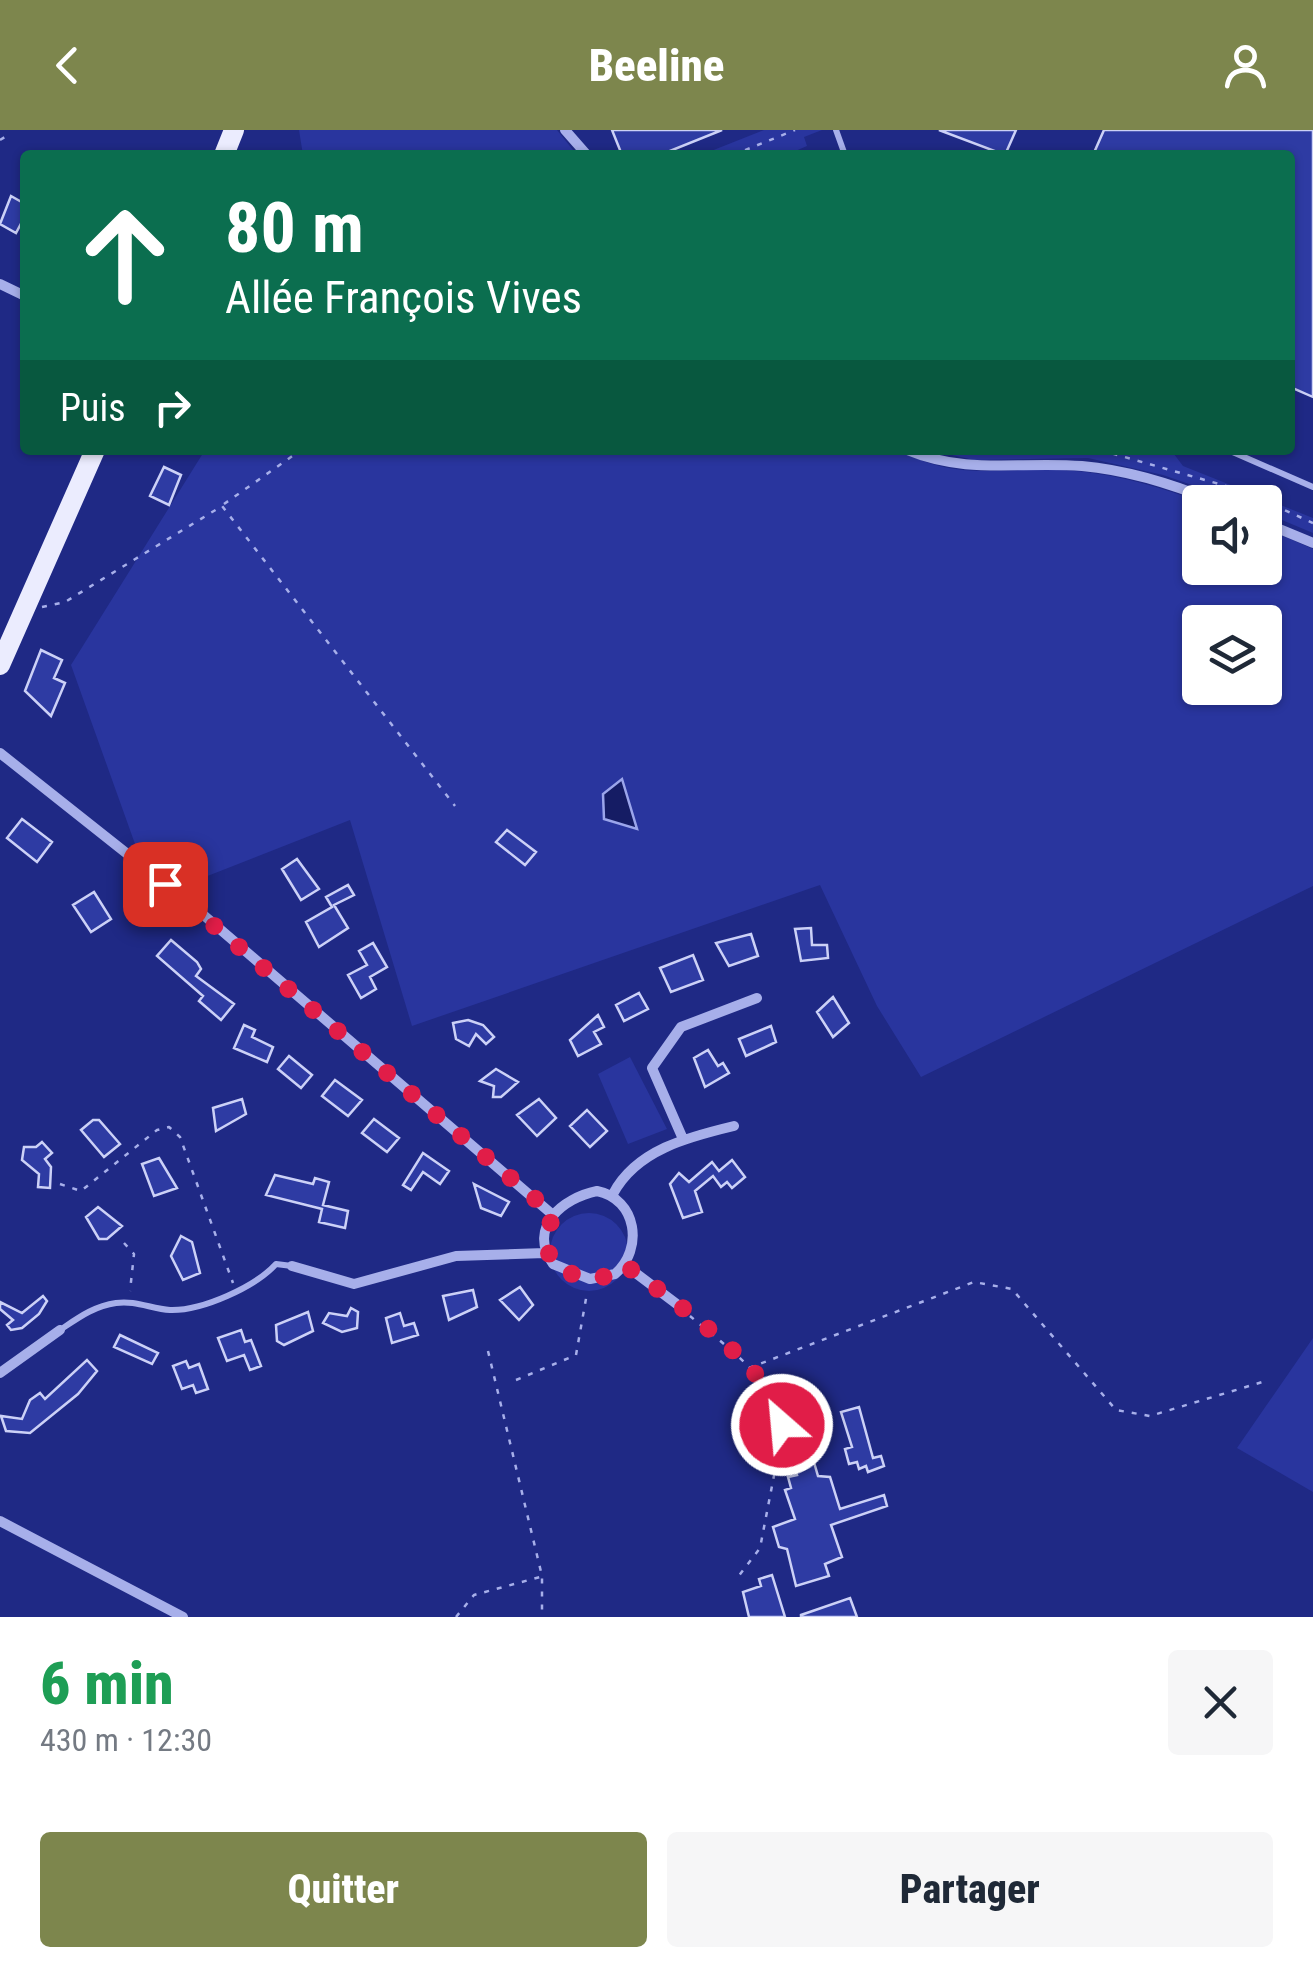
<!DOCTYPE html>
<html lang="fr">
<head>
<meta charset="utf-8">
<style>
	:root { --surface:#fff; --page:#f6f6f7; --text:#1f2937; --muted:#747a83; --accent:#7d864d }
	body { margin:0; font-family:"Roboto Condensed",sans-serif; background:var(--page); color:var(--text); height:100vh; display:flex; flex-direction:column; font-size:38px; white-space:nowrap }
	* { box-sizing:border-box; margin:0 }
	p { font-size:32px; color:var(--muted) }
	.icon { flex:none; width:55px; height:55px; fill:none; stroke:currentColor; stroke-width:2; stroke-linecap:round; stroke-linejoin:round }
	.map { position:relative; height:1487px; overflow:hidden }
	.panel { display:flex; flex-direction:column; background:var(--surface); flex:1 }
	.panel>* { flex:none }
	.top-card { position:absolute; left:20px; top:20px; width:1275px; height:305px; border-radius:10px; box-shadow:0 2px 8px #0004; background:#0b6e4f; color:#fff; overflow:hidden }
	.controls { position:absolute; left:1182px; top:355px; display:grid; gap:20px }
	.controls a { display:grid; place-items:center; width:100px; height:100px; border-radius:10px; background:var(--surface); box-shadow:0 2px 8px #0004; font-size:50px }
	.pin { position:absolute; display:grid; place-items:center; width:85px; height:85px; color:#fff; margin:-42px; border-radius:20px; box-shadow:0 5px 15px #0006 }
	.me { position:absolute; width:110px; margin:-55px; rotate:333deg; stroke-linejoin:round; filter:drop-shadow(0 0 8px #0008) }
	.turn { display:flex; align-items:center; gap:35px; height:210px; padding:0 40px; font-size:45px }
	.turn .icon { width:130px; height:130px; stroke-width:2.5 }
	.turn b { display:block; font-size:70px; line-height:85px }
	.then { display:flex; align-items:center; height:95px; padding:0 40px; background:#0003; gap:20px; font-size:38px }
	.round { display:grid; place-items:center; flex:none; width:105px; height:105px; border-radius:10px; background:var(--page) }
	.head { display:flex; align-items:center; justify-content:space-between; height:170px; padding:0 40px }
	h1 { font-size:60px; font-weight:800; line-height:75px; color:#1e9e55 }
	.action { display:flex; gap:20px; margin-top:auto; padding:20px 40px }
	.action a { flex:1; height:115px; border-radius:10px; background:var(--accent); color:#fff; font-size:40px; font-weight:800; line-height:115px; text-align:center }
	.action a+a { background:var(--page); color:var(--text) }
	header { display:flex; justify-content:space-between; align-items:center; height:130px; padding:0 40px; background:var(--accent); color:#fff; font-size:45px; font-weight:800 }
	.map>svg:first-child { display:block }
	.green { fill:#29359e; fill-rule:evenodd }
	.water { fill:#151c64; stroke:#9ba5eb; stroke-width:2.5 }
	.building { fill:#2e3ba3; stroke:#ccd1f7; stroke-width:2.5 }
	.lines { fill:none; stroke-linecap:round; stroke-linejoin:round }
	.path { stroke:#a7afea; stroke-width:2.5; stroke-dasharray:5 8; stroke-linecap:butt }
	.lane { stroke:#a7afea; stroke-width:6 }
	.street { stroke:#a7afea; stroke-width:10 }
	.primary { stroke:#ebecfe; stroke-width:20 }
	.route { stroke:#e11d48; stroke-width:18; stroke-dasharray:0 32.4 }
</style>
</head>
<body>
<header><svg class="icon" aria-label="back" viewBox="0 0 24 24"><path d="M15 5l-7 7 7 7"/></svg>Beeline<svg class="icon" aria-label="person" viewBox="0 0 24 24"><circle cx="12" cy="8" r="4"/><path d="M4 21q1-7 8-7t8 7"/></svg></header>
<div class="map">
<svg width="1313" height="1487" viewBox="0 0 1313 1487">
	<rect width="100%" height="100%" fill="#1f2985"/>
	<path class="green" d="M299,0H557L577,25H303Z
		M764,0H822L804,7L807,16L786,25H701Z
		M205,320H897C961,351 990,338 1056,340C1105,341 1155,355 1200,372V438H1265V398L1313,419V756L921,947L877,876L820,755L412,896L350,690L154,767L71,535ZM1200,492H1265V558H1200Z
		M930,320H1171L1183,336L1313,388V403L1265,383V372H1241L1163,345L1088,328L974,330Z
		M630,927L667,999L628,1014L598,944Z
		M550 1122a39 39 0 1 1 78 0a39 39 0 1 1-78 0Z
		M1313,1208V1362L1237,1318Z"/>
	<path class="water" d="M622,649L637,699L604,689L603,664Z"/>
	<path class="building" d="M612,0H722L660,25H622Z
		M939,0H1016L1005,25Z
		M1104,0H1313V267L1290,257V25H1093Z
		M11,66L25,74V86L16,103L0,94Z
		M164,337L181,345L169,375L150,366Z
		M41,520L62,530L54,548L65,553L51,586L25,561Z
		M22,689L52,712L37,732L7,708Z
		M507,700L536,722L525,735L496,712Z
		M297,729L319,759L301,770L282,739Z
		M348,755L354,765L334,775L348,798L319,817L306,792L332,777L326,767Z
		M94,762L111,789L91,802L73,775Z
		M811,798L812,815H827L828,828L801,831L795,799Z
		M751,804L758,826L729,836L716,813Z
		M171,810L197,832L201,839L196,846L234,874L221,890L199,871L203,866L157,826Z
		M373,813L387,837L370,847L376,859L361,868L348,845L367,835L359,821Z
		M693,825L703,850L671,862L660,838Z
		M639,863L648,879L624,891L616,875Z
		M833,867L849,893L833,907L817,882Z
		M598,885L604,897L594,902L601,914L578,926L570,910Z
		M468,890L483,895L494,907L486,914L476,904L469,916L456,909L453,893Z
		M244,895L255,900L252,907L273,917L267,932L234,918Z
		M771,896L776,912L746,926L739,909Z
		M708,920L718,936L723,933L729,943L705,957L694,928Z
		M289,926L312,945L301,958L278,939Z
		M496,939L518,952L501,967H493L494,956L480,951Z
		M335,950L362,970L348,986L322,966Z
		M242,969L246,984L216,1001L213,978Z
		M539,969L556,988L537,1006L517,985Z
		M587,980L607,1001L590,1017L570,996Z
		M374,989L399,1008L387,1022L362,1003Z
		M93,990H99L120,1014L104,1027L81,1000Z
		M42,1012L52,1023L45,1029L51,1037L50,1058L38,1057L39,1044L22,1030L24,1017H36Z
		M423,1023L449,1041L440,1054L423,1042L411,1060L403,1055Z
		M159,1028L177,1058L154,1066L142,1034Z
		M732,1030L745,1047L732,1058L727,1052L721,1057L713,1046L695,1061L702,1082L683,1088L670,1054L679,1043L689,1052L712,1032L719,1041Z
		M275,1045L313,1054L315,1048L329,1052L323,1075L348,1081L345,1098L319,1092L322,1079L266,1065Z
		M474,1054L509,1072L501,1086L481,1078Z
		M98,1077L122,1096L107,1109H99L86,1087Z
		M181,1106L192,1112L200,1143L183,1150L171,1126Z
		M520,1157L533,1175L519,1190L500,1170Z
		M473,1160L477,1177L449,1190L443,1166Z
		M43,1166L47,1171L39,1184L22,1198L11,1200L7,1195L13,1190L0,1179V1172L22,1183Z
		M351,1178L358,1182L357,1198L342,1202L323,1193L329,1183L347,1186Z
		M308,1182L313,1201L284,1215L277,1211L276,1195Z
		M400,1183L404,1196L414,1193L418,1205L392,1213L386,1188Z
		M241,1200L245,1212L251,1210L261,1236L250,1240L244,1225L227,1231L218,1208Z
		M120,1205L158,1223L152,1234L114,1217Z
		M87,1230L97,1241L78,1264L30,1303L6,1301L1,1286L22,1289L30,1270L40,1263L45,1269Z
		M186,1231L189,1238L199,1234L208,1259L196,1263L193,1255L182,1259L173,1236Z
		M859,1277L873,1328L881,1326L884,1336L868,1342L866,1336L859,1339L857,1332L849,1334L845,1319L852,1317L841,1282Z
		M811,1322L818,1346L830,1347L840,1379L884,1365L887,1376L831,1395L842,1427L825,1434L829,1446L796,1456L787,1419L779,1417L773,1397L795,1389L785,1360L791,1358L788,1347L797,1345L792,1329Z
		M772,1445L785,1487H749L743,1462L761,1456L759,1449Z
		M850,1468L857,1487H801V1485Z"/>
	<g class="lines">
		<path class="path" d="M0,10L5,7
			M733,25L795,0
			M1100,320L1240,360L1313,393
			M224,374L301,320
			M42,477L65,472L222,376L455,676
			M60,1054L81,1061L157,1000L169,997L180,1007L233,1153
			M124,1113L134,1124L130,1161
			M690,1186C726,1217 781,1252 782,1304L760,1418L735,1451
			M488,1221L542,1446V1487
			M749,1238L974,1152L1012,1159L1116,1280L1150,1286L1269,1250
			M516,1250L576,1225L587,1163
			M456,1487L474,1465L540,1447"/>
		<path class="lane" d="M836,0L845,25
			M1228,320L1313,357
			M60,1200C78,1188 94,1176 116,1173C135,1170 152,1179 170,1180C202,1181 255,1157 276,1134L292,1136"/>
		<path class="street" d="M565,0L587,25
			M0,154L25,166
			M907,320C967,345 1020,331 1082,336C1127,340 1175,355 1216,372
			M1265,393L1313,413
			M0,623L193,776L553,1085
			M683,1009L652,938L681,897L757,868
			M597,1061C637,1069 644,1119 615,1144L590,1149L553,1134C527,1097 563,1068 597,1061Z
			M613,1064C636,1020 688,1007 734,996
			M625,1135L682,1178
			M292,1136L354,1154L456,1126L545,1123
			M0,1243L60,1200
			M0,1391L183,1487"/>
		<path class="primary" d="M224,25L234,0
			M0,535L95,320"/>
	</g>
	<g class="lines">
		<path class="route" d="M165,754L553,1084L545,1113L553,1134C578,1150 602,1155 625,1135C666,1166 779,1242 782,1295"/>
	</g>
</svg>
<div class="controls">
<a><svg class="icon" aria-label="sound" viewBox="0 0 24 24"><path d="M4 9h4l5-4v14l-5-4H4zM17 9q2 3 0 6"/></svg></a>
<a><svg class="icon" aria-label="layers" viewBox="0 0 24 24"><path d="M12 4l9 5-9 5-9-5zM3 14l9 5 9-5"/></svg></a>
</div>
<div class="pin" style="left:165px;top:754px;background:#d93025"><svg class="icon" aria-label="arrive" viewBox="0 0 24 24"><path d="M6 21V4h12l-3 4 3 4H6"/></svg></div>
<svg class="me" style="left:782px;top:1295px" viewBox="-20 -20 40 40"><circle r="17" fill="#e11d48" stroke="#fff" stroke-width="3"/><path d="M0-11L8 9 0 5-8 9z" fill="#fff"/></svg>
<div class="top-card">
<div class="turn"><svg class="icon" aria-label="ahead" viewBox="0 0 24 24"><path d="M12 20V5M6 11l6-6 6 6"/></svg><div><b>80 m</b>Allée François Vives</div></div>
<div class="then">Puis<svg class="icon" aria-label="right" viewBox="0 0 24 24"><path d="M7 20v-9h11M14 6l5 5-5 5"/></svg></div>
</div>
</div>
<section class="panel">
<div class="head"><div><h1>6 min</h1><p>430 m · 12:30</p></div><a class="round"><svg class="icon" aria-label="close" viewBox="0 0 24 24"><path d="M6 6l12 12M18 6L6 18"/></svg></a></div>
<div class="action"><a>Quitter</a><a>Partager</a></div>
</section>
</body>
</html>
